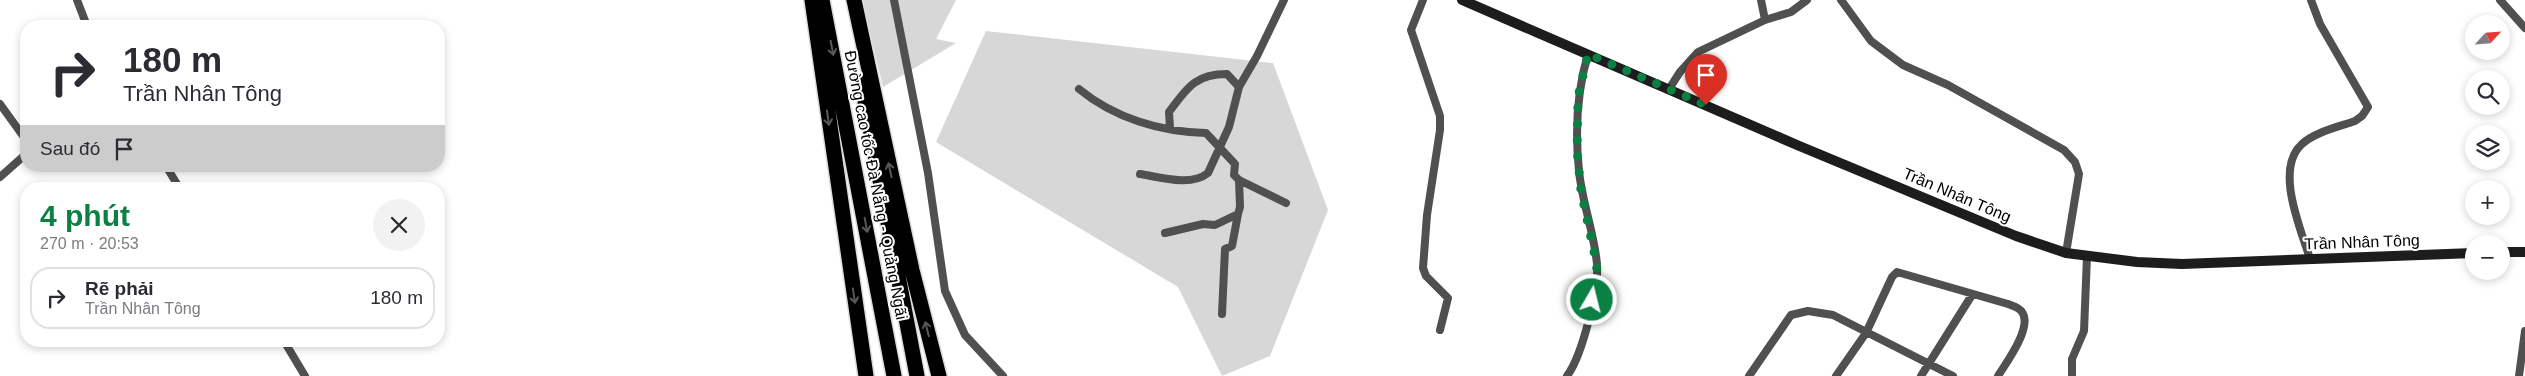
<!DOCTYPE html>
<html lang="vi">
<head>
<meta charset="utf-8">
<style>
	:root { --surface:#fff; --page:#f2f2f3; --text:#2b2b33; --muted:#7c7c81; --line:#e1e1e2; --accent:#0b8043 }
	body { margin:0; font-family:Arial,sans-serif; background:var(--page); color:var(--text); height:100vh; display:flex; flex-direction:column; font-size:19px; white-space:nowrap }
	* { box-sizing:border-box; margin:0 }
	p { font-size:16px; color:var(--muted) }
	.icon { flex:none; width:28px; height:28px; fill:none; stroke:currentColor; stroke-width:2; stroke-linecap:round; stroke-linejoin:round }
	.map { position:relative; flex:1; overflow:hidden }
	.panel { position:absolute; left:20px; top:182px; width:425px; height:165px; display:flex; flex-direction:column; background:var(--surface); border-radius:20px; box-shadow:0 2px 8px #0003 }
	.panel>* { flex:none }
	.hud { position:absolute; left:20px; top:20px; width:425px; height:152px; border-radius:20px; box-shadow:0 2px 8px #0003; background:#fff; color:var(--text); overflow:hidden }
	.needle { width:32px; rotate:64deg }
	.buttons { position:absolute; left:2465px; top:15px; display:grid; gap:10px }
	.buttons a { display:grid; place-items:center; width:45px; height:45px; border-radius:50%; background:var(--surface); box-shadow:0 2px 8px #0003; font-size:25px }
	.pin { position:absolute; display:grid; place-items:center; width:42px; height:42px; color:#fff; margin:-51px -21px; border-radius:50% 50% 50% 0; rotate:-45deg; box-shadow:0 0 5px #0007 }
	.pin .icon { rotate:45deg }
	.me { position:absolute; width:55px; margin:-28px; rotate:8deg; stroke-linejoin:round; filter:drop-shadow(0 0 4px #0008) }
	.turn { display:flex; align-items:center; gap:18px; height:105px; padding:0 20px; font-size:22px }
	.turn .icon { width:65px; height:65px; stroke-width:2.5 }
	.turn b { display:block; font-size:35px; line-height:42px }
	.then { display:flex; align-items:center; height:48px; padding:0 20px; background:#0003; gap:10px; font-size:19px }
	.round { display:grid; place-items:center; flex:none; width:52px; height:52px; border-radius:26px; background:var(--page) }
	.overview { display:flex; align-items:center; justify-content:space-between; height:85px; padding:0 20px }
	h1 { font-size:30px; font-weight:700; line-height:38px; color:var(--accent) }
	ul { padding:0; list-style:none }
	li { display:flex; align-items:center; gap:15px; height:62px; margin:0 10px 8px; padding:0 10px; border:2px solid var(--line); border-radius:20px }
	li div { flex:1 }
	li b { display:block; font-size:19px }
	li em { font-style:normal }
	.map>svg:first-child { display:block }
	.green { fill:#d7d7d7 }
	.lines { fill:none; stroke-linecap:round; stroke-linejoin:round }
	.highway-casing { stroke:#dbdbdb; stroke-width:18 }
	.street { stroke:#505050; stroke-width:8 }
	.secondary { stroke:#1d1d1d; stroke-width:10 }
	.highway { stroke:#000; stroke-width:15 }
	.oneway { stroke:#595959 }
	.route { stroke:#0b8043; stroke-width:9; stroke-dasharray:0 16.2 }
	.labels { text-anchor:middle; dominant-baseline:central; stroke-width:4; stroke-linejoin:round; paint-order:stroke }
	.street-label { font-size:16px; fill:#000; stroke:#fff }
</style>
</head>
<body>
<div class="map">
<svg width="2525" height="376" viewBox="0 0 2525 376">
	<rect width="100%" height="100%" fill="#fff"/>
	<path class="green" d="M862,0H956L936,39L956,43L883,87Z
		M986,31L1273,63L1328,210L1270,356L1222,376L1178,287L936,142Z"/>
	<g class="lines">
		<defs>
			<path id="highway" d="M812,0L866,376
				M822,0L894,376
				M854,0L912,270L939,376
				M861,80L917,376"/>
		</defs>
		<use href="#highway" class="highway-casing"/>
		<path class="street" d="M77,0L87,26
			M894,0L928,173L945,291L965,335L1003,376
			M1423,0L1411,30L1440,116V130L1427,215L1423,268L1426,276L1448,298L1440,330
			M1761,0L1765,20
			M1841,0L1871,41L1903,65L1948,85L2064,150L2075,162L2079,174L2066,253
			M2500,0L2525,28
			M1079,89C1114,118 1161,132 1206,133L1235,164L1234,175L1239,180L1286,203
			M1669,89L1680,72L1698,52L1765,20L1791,12L1807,0
			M0,104L26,140
			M1170,128L1169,112C1187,88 1195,74 1227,74L1239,87
			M166,166L180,189
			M1140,174C1159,177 1191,187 1208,173L1229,127L1239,87L1257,56L1284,0
			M0,177L26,154
			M1165,233L1203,224L1215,225L1238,214L1240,207L1239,180
			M2310,259C2301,229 2274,169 2302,144C2315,132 2338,127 2355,121L2362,116L2368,107L2320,24L2311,0
			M1222,314L1225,249L1232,246L1238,214
			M284,341L305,376
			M1567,376C1582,356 1599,289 1597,264C1594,232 1582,202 1579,171C1575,132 1577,91 1588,54
			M1749,376L1791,315L1808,311L1833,315L1953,376
			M1836,376L1866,333L1892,277L1897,272L2008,304C2013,306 2019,307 2022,312C2033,327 2006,363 1998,376
			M1921,376L1972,295
			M2072,376V359L2084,331L2087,256
			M2519,376L2525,331"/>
		<path class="secondary" d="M1462,0L1797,145L2016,236L2066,253L2137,262L2182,264L2474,253
			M2501,252H2525"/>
		<use href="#highway" class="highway"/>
	</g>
	<defs><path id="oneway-shaft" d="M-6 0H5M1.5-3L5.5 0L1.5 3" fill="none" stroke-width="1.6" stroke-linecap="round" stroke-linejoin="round" transform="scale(1.25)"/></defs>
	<g class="oneway">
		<use href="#oneway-shaft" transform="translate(832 48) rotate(79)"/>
		<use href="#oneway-shaft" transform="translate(828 118) rotate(82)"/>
		<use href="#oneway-shaft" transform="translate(890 170) rotate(-102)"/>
		<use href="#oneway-shaft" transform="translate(866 225) rotate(79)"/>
		<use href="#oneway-shaft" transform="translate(854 296) rotate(81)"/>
		<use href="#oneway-shaft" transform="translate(927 329) rotate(-104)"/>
	</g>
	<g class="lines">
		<path class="route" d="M1592,300L1597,266L1581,191L1577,150L1578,97L1588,54L1706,105"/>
	</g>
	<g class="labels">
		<g class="street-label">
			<text transform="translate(876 185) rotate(79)">Đường cao tốc Đà Nẵng - Quảng Ngãi</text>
			<text transform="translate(1957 195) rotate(23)">Trần Nhân Tông</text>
			<text transform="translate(2362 242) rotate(-2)">Trần Nhân Tông</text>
		</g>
	</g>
</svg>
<div class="buttons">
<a><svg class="needle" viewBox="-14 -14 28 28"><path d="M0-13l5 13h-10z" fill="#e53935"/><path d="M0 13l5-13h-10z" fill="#7c7c81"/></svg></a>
<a><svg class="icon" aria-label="search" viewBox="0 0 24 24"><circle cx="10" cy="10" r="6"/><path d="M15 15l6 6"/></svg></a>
<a><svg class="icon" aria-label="layers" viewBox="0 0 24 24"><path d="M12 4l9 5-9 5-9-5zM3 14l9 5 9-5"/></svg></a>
<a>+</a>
<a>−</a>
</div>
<div class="pin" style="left:1706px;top:105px;background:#d93025"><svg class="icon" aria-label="arrive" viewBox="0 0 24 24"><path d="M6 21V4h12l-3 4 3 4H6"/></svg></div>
<svg class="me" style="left:1592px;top:300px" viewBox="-20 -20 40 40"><circle r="17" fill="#0b8043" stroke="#fff" stroke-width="3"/><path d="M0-11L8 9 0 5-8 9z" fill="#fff"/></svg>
<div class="hud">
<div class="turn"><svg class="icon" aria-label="right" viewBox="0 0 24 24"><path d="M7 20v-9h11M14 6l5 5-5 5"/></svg><div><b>180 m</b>Trần Nhân Tông</div></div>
<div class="then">Sau đó<svg class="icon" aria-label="arrive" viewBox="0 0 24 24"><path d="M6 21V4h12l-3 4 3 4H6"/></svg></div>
</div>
<section class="panel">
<div class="overview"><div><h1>4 phút</h1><p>270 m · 20:53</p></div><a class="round"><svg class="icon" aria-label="close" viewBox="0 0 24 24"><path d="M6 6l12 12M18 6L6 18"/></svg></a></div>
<ul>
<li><svg class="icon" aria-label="right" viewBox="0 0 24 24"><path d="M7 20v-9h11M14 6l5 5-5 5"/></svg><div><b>Rẽ phải</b><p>Trần Nhân Tông</p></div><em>180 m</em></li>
</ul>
</section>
</div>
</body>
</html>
